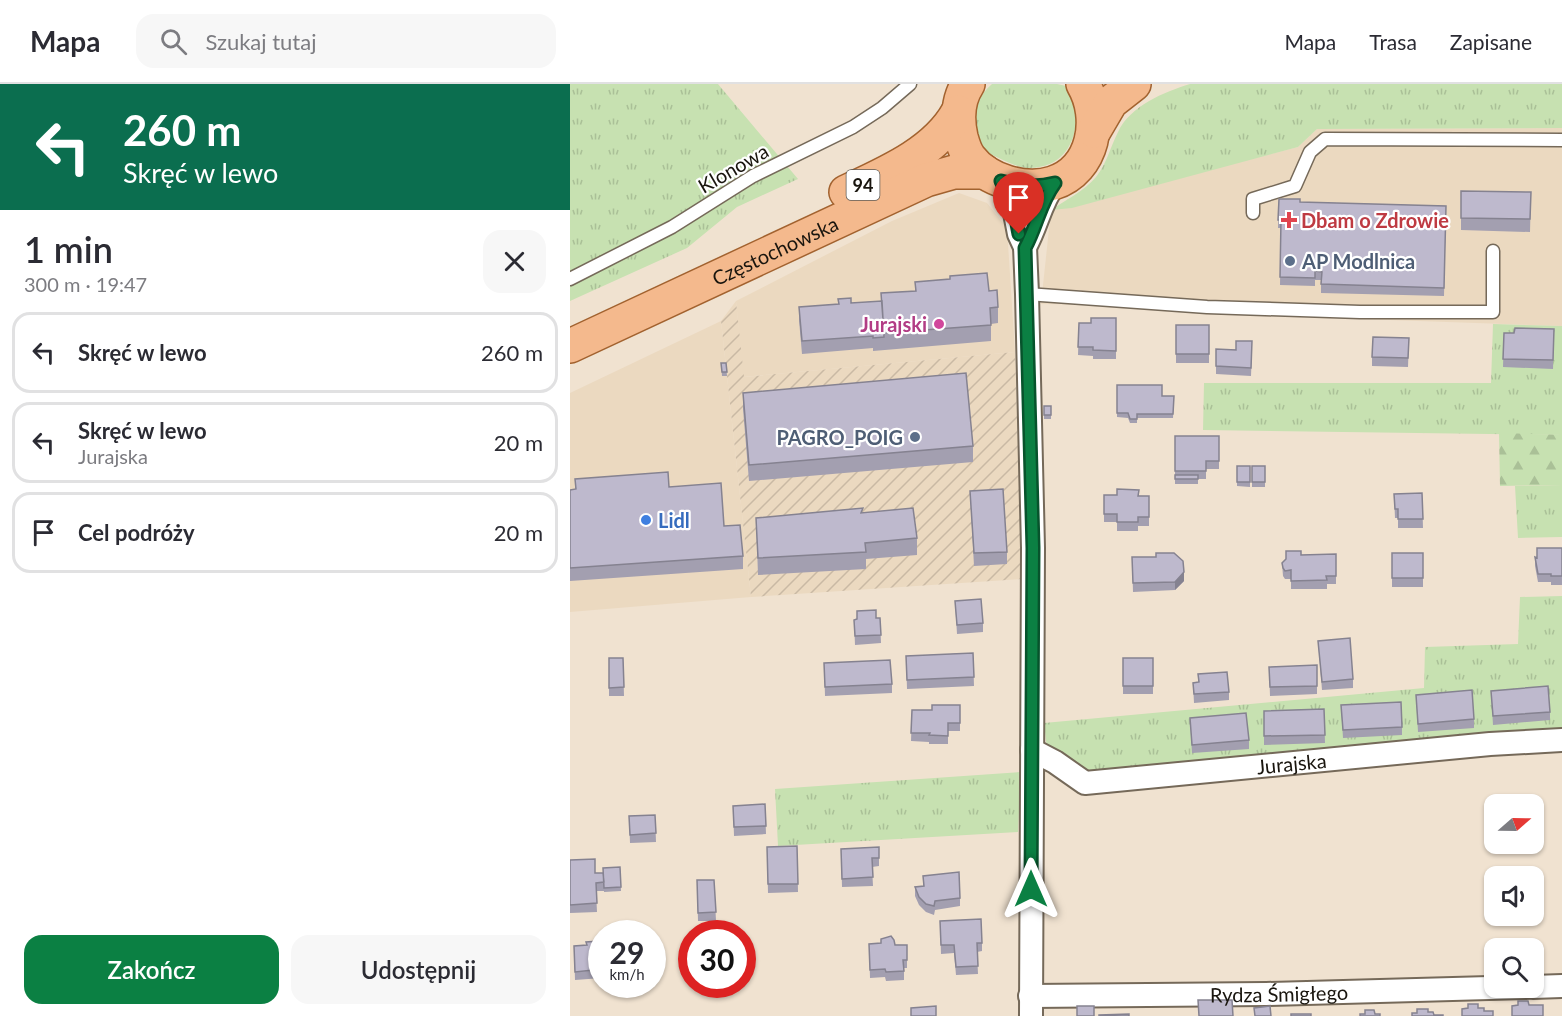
<!DOCTYPE html>
<html lang="pl">
<head>
<meta charset="utf-8">
<style>
	:root { --surface:#fff; --page:#f7f7f7; --text:#2b2b33; --muted:#7c7c81; --line:#e1e1e2; --accent:#0b8043 }
	body { margin:0; font-family:Lato,sans-serif; background:var(--page); color:var(--text); height:100vh; display:flex; flex-direction:column; font-size:22px; white-space:nowrap }
	* { box-sizing:border-box; margin:0 }
	p { font-size:20px; color:var(--muted) }
	.icon { flex:none; width:33px; height:33px; fill:none; stroke:currentColor; stroke-width:2; stroke-linecap:round; stroke-linejoin:round }
	.map { position:relative; flex:1; overflow:hidden }
	.panel { display:flex; flex-direction:column; background:var(--surface); width:570px }
	.panel>* { flex:none }
	.top-card { background:#0b6e4f; color:#fff; overflow:hidden }
	.needle { width:39px; rotate:70deg }
	.buttons { position:absolute; left:914px; top:710px; display:grid; gap:12px }
	.buttons a { display:grid; place-items:center; width:60px; height:60px; border-radius:12px; background:var(--surface); box-shadow:0 2px 4px #0004; font-size:30px }
	.speed { position:absolute; left:18px; top:836px; display:flex; gap:12px; font-size:30px; font-weight:700; text-align:center }
	.speed>* { display:grid; place-content:center; width:78px; height:78px; border-radius:50%; background:var(--surface); box-shadow:0 2px 4px #0004; line-height:1 }
	.speed small { font-size:15px; font-weight:400 }
	.speed .limit { border:9px solid #d22; background:#fff; color:#111 }
	.pin { position:absolute; display:grid; place-items:center; width:51px; height:51px; color:#fff; margin:-62px -26px; border-radius:50% 50% 50% 0; rotate:-45deg; box-shadow:0 0 6px #0007 }
	.pin .icon { rotate:45deg }
	.me { position:absolute; width:66px; margin:-33px; rotate:0deg; stroke-linejoin:round; filter:drop-shadow(0 0 4px #0008) }
	.turn { display:flex; align-items:center; gap:21px; height:126px; padding:0 24px; font-size:27px }
	.turn .icon { width:78px; height:78px; stroke-width:2.5 }
	.turn b { display:block; font-size:42px; line-height:51px }
	.round { display:grid; place-items:center; flex:none; width:63px; height:63px; border-radius:18px; background:var(--page) }
	.summary { display:flex; align-items:center; justify-content:space-between; height:102px; padding:0 24px }
	h1 { font-size:36px; font-weight:600; line-height:45px }
	.primary-button { display:flex; gap:12px; margin-top:auto; padding:12px 24px }
	.primary-button a { flex:1; height:69px; border-radius:18px; background:var(--accent); color:#fff; font-size:24px; font-weight:600; line-height:69px; text-align:center }
	.primary-button a+a { background:var(--page); color:var(--text) }
	ul { padding:0; list-style:none }
	li { display:flex; align-items:center; gap:18px; height:81px; margin:0 12px 9px; padding:0 12px; border:3px solid var(--line); border-radius:18px }
	li div { flex:1 }
	li b { display:block; font-size:22px }
	li em { font-style:normal }
	header { display:flex; align-items:center; gap:36px; box-sizing:border-box; height:84px; padding:0 30px; background:var(--surface); border-bottom:2px solid var(--line) }
	header strong { font-size:28px }
	nav { display:flex; gap:33px; margin-inline-start:auto; font-size:21px }
	.search { width:420px; height:54px; background:var(--page); display:flex; align-items:center; gap:15px; box-sizing:border-box; padding:0 21px; border-radius:18px; color:var(--muted); font-size:22px }
	main { display:flex; flex:1; min-height:0 }
	.map>svg:first-child { display:block }
	.built { fill:#ebd9c0 }
	.industrial { fill:url(#industrial-furrows) }
	.grass { fill:url(#grass-tufts) }
	.forest { fill:url(#forest-firs) }
	.lines { fill:none; stroke-linecap:round; stroke-linejoin:round }
	.service-casing { stroke:#756959; stroke-width:15 }
	.minor-casing { stroke:#756959; stroke-width:26 }
	.primary-casing { stroke:#a2622f; stroke-width:36 }
	.service { stroke:#fff; stroke-width:12 }
	.minor { stroke:#fff; stroke-width:22 }
	.primary { stroke:#f4b98d; stroke-width:33 }
	.wall { fill:#a39fb0 }
	.shaded-wall { fill:#858290 }
	.building { fill:#beb9cd; stroke:#858290; stroke-width:1.5 }
	.route-casing { stroke:#07532c; stroke-width:15 }
	.route { stroke:#0b8043; stroke-width:10 }
	.health-dot { fill:#e0444e; stroke:#fff; stroke-width:2 }
	.service-dot { fill:#5c6f8a; stroke:#fff; stroke-width:2 }
	.hotel-dot { fill:#d1479c; stroke:#fff; stroke-width:2 }
	.shop-dot { fill:#3f7fe0; stroke:#fff; stroke-width:2 }
	.labels { text-anchor:middle; dominant-baseline:central; stroke-width:4.5; stroke-linejoin:round; paint-order:stroke }
	.shield { fill:#fff; stroke:#5e5b56; stroke-width:1.5 }
	.shield-label { font-size:18px; font-weight:bold; fill:#19150e }
	.street-label { font-size:20px; fill:#19150e; stroke:#fff }
	.health-label { font-size:20px; font-weight:bold; fill:#be3a42; stroke:#fff; text-anchor:start }
	.service-label { font-size:20px; font-weight:bold; fill:#4e5e75; stroke:#fff; text-anchor:start }
	.hotel-label { font-size:20px; font-weight:bold; fill:#b23c85; stroke:#fff; text-anchor:end }
	.shop-label { font-size:20px; font-weight:bold; fill:#366cbe; stroke:#fff; text-anchor:start }
</style>
</head>
<body>
<header>
<strong>Mapa</strong>
<div class="search"><svg class="icon" aria-label="search" viewBox="0 0 24 24"><circle cx="10" cy="10" r="6"/><path d="M15 15l6 6"/></svg>Szukaj tutaj</div>
<nav><a>Mapa</a><a>Trasa</a><a>Zapisane</a></nav>
</header>
<main>
<section class="panel">
<div class="top-card">
<div class="turn"><svg class="icon" aria-label="left" viewBox="0 0 24 24"><path d="M17 20v-9H6M10 6l-5 5 5 5"/></svg><div><b>260 m</b>Skręć w lewo</div></div>
</div>
<div class="summary"><div><h1>1 min</h1><p>300 m · 19:47</p></div><a class="round"><svg class="icon" aria-label="close" viewBox="0 0 24 24"><path d="M6 6l12 12M18 6L6 18"/></svg></a></div>
<ul>
<li><svg class="icon" aria-label="left" viewBox="0 0 24 24"><path d="M17 20v-9H6M10 6l-5 5 5 5"/></svg><div><b>Skręć w lewo</b></div><em>260 m</em></li>
<li><svg class="icon" aria-label="left" viewBox="0 0 24 24"><path d="M17 20v-9H6M10 6l-5 5 5 5"/></svg><div><b>Skręć w lewo</b><p>Jurajska</p></div><em>20 m</em></li>
<li><svg class="icon" aria-label="arrive" viewBox="0 0 24 24"><path d="M6 21V4h12l-3 4 3 4H6"/></svg><div><b>Cel podróży</b></div><em>20 m</em></li>
</ul>
<div class="primary-button"><a>Zakończ</a><a>Udostępnij</a></div>
</section>
<div class="map">
<svg width="992" height="932" viewBox="0 0 992 932">
	<defs>
		<pattern id="industrial-furrows" width="10" height="10" patternUnits="userSpaceOnUse" patternTransform="scale(1.5)"><rect width="10" height="10" fill="#ebd9c0"/><path d="M-1 1l2-2M0 10L10 0M9 11l2-2" fill="none" stroke="#c9b9a4"/></pattern>
		<pattern id="grass-tufts" width="24" height="20" patternUnits="userSpaceOnUse" patternTransform="scale(1.5)"><rect width="24" height="20" fill="#c7e1b1"/><path d="M3 7l-1-3M5 7V3M7 7l1-3M15 17l-1-3M17 17v-4M19 17l1-3" fill="none" stroke="#aac097"/></pattern>
		<pattern id="forest-firs" width="22" height="20" patternUnits="userSpaceOnUse" patternTransform="scale(1.5)"><rect width="22" height="20" fill="#c7e1b1"/><path d="M5 1l3.5 6h-7zM16 11l3.5 6h-7z" fill="#aac097"/></pattern>
	</defs>
	<rect width="100%" height="100%" fill="#f0e2d0"/>
	<path class="built" d="M992,44V242L704,232L685,223L471,220L481,126L728,63L747,45Z
		M389,109L417,119L437,144L445,268L173,293L166,217L322,137Z
		M151,237L181,513L0,528V309Z"/>
	<path class="industrial" d="M166,217L174,293L445,268L452,495L181,513L151,237Z"/>
	<path class="grass" d="M0,0H148L228,95L167,123L117,164L0,217Z
		M422,0H487L501,3C514,38 504,84 459,84C444,84 427,71 410,67C404,41 399,20 422,0Z
		M620,0H992V44L747,45L728,63L502,124L481,126C496,116 514,107 526,93C537,79 540,64 548,48C560,22 594,8 620,0Z
		M923,240L992,242V351L633,346L634,299H921Z
		M992,401V453L948,454L945,402Z
		M992,512V648L480,691L474,639L854,604L855,563L948,560L950,513Z
		M451,688L448,748L208,762L205,705Z"/>
	<path class="forest" d="M929,349L992,351V401L930,402Z"/>
	<g class="lines">
		<defs>
			<path id="service" d="M683,129V115L725,102L740,68L755,55L992,56
				M0,195L102,143L183,92L283,43L312,24L340,0
				M457,210L637,223L790,228H923V167"/>
			<g id="minor">
				<path d="M431,97L444,124L449,150L455,163L457,210L463,464L461,932"/>
				<path d="M455,163C467,142 470,119 485,99"/>
				<path id="s1" d="M462,666L485,678L515,699L920,660L992,656"/>
				<path d="M963,903L992,902"/>
				<path id="s2" d="M460,912L696,910L956,903"/>
			</g>
			<g id="primary">
				<path d="M398,0C388,15 387,35 391,53C393,60 395,68 400,74C417,97 456,108 483,99C524,86 533,34 513,0"/>
				<path d="M524,47L541,18L564,0"/>
				<path d="M276,108C317,89 366,68 388,28"/>
				<path id="s3" d="M0,262L356,96L384,88H415"/>
			</g>
		</defs>
		<use href="#service" class="service-casing"/>
		<use href="#minor" class="minor-casing"/>
		<use href="#primary" class="primary-casing"/>
		<use href="#service" class="service"/>
		<use href="#minor" class="minor"/>
		<use href="#primary" class="primary"/>
	</g>
	<path class="wall" d="M891,107L961,108L960,148L891,146Z
		M709,115L730,118L876,122L874,212L751,209V196H745V202L710,201L711,144H708Z
		M345,198L419,207L428,223V239L421,240V257L303,267V264L232,270L229,236V223L268,220V215L281,219L311,217V209L345,207Z
		M546,234V275H523V272L508,271L509,239H521Z
		M606,241H639V279H606Z
		M984,245L983,285L933,283L934,249H944Z
		M839,254L838,283L802,282V273Z
		M646,265L682,266L681,292L646,290Z
		M151,279H156L157,292H152Z
		M547,301L592,312H604L603,334H567V339H560L558,334L547,333Z
		M173,309L403,362V378L179,397L173,325Z
		M474,322H481V335H474Z
		M605,352H649V385H636V395H628V400H605Z
		M667,382H680V403L667,402Z
		M682,382H695V403H682Z
		M5,395L99,403L173,472V485L0,497V406H5Z
		M400,407L437,468V480L404,482Z
		M852,409L853,444H828V434H825L824,410Z
		M534,411L579,412V442H568V447H547V438H534Z
		M293,429L347,454V471L296,475V485L188,491L186,434Z
		M992,464V501H981V498H968L965,482V473L967,474Z
		M822,469H853V503H822Z
		M766,470V500H757V505H721V495H715L713,492L712,479L731,471Z
		M562,473L614,497L605,506L563,508Z
		M385,517L413,539V548L387,550Z
		M310,534L311,559L285,561L284,536Z
		M748,557L783,595V604L752,606Z
		M403,569L404,602L337,605L336,572Z
		M39,574H53L54,612H39Z
		M553,574H583V610H553Z
		M254,579L322,600V609L255,612Z
		M747,581V610L700,612L699,583Z
		M628,590L659,608V616L624,619L623,599H628Z
		M921,607L980,628V636L923,641Z
		M846,611L904,635V644L848,648Z
		M390,621V647H378V660H359V658L341,657L342,626H362Z
		M771,621L832,643V651L773,654Z
		M754,625L755,659L694,661V627Z
		M620,634L679,656V665L622,669Z
		M195,720L196,750L164,752L163,722Z
		M85,731L86,758L60,759L59,732Z
		M227,762L228,808L198,809L197,763Z
		M309,763V782L302,783L303,802L272,803L271,765Z
		M0,776L25,789H33L50,783L51,807L34,808V804V807H26L27,828L0,829Z
		M353,792L390,814V822L365,826L364,831L356,828L349,821L345,812V803L353,802Z
		M127,796H144L146,837H128Z
		M370,837L412,859V867L407,868L408,890L386,891L384,869L371,870Z
		M299,860L337,861V884H334V896L316,897L315,893L300,894Z
		M32,861V894L5,896L4,862Z"/>
	<path class="shaded-wall" d="M614,488V497L605,506V498Z"/>
	<path class="building" d="M891,107L961,108L960,135L891,134Z
		M709,115H730V118L876,122L874,204L751,200L752,188L745,187V194L710,193L711,136H708Z
		M417,189L419,207L427,206L428,223L420,224L421,241L314,249L311,209L346,207L345,198L380,195V192Z
		M281,214V219L312,217L314,253L303,254V252L232,257L229,223L269,220L268,215Z
		M521,234H546V267L523,266V263H508L509,239H521Z
		M606,241H639V270H606Z
		M945,244L984,245L983,276L933,275L934,249H944Z
		M803,253L839,254L838,274L802,273Z
		M666,257H682L681,284L646,282V265L666,266Z
		M151,279H156L157,288H152Z
		M396,289L403,362L179,381L173,309Z
		M547,301H592V312H604L603,330H567V335H560L558,329H547Z
		M474,322H481V331H474Z
		M605,352H649V377H636V387H605Z
		M667,382H680V398H667Z
		M682,382H695V398H682Z
		M98,388L99,403L151,399L154,442L170,441L173,472L0,484V406L6,405L5,395Z
		M605,391H628V395H605Z
		M433,405L437,468L404,469L400,407Z
		M547,405L569,406L568,412H579V433H568V438H547V430H534V411H547Z
		M852,409L853,435H828V425H825L824,410Z
		M293,424L291,429L343,424L347,454L295,459L296,468L188,474L186,434Z
		M967,464H992V492H981V490H968L965,473L967,474Z
		M716,467H731V471L766,470V492H756L757,496L721,497V486L715,487L713,484L712,479L716,475Z
		M586,469H604L613,477L614,488L605,498L563,499L562,473H586Z
		M822,469H853V494H822Z
		M411,515L413,539L387,541L385,517Z
		M306,526V534H310L311,551L285,552L284,536L287,535V527Z
		M780,554L783,595L752,598L748,557Z
		M403,569L404,593L337,596L336,572Z
		M39,574H53L54,603L39,604Z
		M553,574H583V602H553Z
		M320,576L322,600L255,603L254,579Z
		M747,581V602L700,603L699,583Z
		M657,588L659,608L624,610L623,599L629,598L628,590Z
		M978,602L980,628L923,632L921,607Z
		M902,606L904,635L848,640L846,611Z
		M831,618L832,643L773,646L771,621Z
		M362,621H390V639H378V652L359,651L360,649H341L342,626H362Z
		M754,625L755,651L694,652V627Z
		M676,629L679,656L622,661L620,634Z
		M195,720L196,742L164,743L163,722Z
		M85,731L86,749L60,751L59,732Z
		M227,762L228,800H198L197,763Z
		M309,763V774H302L303,793L272,795L271,765Z
		M25,775V789H33L34,798L26,799L27,819L0,821V776Z
		M50,783L51,803L34,804L33,784Z
		M389,788L390,814L365,817L364,822L356,820L349,813L345,803L354,802L353,792Z
		M127,796H144L146,828L128,829Z
		M411,835L412,859H407L408,882L386,883L384,861H371L370,837Z
		M321,852L324,856L325,861H337V876H333L334,887L316,888L315,885L300,886L299,860L311,859V855Z
		M29,857V861H32V885L5,888L4,862L17,861L16,858Z
		M628,916H662L663,932H629Z
		M948,917H958L959,921H973V932H942V922L948,921Z
		M898,920H908V924H914V927H923V932H892V925L898,924Z
		M366,922V932H341V924Z
		M507,922H524V932H507Z
		M700,922L701,932H685L684,924Z
		M847,925H858V928H863L864,931H873V932H842V929H847Z
		M795,926H804L805,930H810V932H790V930H795Z
		M559,930V932H529V931Z
		M721,930H741V932H721Z"/>
	<g class="lines">
		<defs>
			<path id="route" d="M449,150L444,124L431,97C450,102 466,104 485,99C470,119 467,142 455,164L463,464L461,805"/>
		</defs>
		<use href="#route" class="route-casing"/>
		<use href="#route" class="route"/>
	</g>
	<path class="health-dot" d="M716 127h6v6h6v6h-6v6h-6v-6h-6v-6h6z"/>
	<g class="service-dot">
		<circle cx="720" cy="177" r="6"/>
		<circle cx="345" cy="353" r="6"/>
	</g>
	<circle class="hotel-dot" cx="369" cy="240" r="6"/>
	<circle class="shop-dot" cx="76" cy="436" r="6"/>
	<g class="labels">
		<rect class="shield" x="276.5" y="86" width="33" height="30" rx="4.5"/>
		<g class="shield-label">
			<text x="293" y="101">94</text>
		</g>
		<g class="street-label">
			<text transform="translate(163 84) rotate(-30)">Klonowa</text>
			<text stroke="none"><textPath href="#s3" startOffset="226">Częstochowska</textPath></text>
			<text stroke="none"><textPath href="#s1" startOffset="270">Jurajska</textPath></text>
			<text stroke="none"><textPath href="#s2" startOffset="249">Rydza Śmigłego</textPath></text>
		</g>
		<g class="health-label">
			<text x="731" y="136">Dbam o Zdrowie</text>
		</g>
		<g class="service-label">
			<text x="732" y="177">AP Modlnica</text>
			<text x="333" y="353" text-anchor="end">PAGRO_POIG</text>
		</g>
		<g class="hotel-label">
			<text x="357" y="240">Jurajski</text>
		</g>
		<g class="shop-label">
			<text x="88" y="436">Lidl</text>
		</g>
	</g>
</svg>
<div class="buttons">
<a><svg class="needle" viewBox="-14 -14 28 28"><path d="M0-13l5 13h-10z" fill="#e53935"/><path d="M0 13l5-13h-10z" fill="#7c7c81"/></svg></a>
<a><svg class="icon" aria-label="sound" viewBox="0 0 24 24"><path d="M4 9h4l5-4v14l-5-4H4zM17 9q2 3 0 6"/></svg></a>
<a><svg class="icon" aria-label="search" viewBox="0 0 24 24"><circle cx="10" cy="10" r="6"/><path d="M15 15l6 6"/></svg></a>
</div>
<div class="speed"><div>29<small>km/h</small></div><div class="limit">30</div></div>
<div class="pin" style="left:449px;top:150px;background:#d93025"><svg class="icon" aria-label="arrive" viewBox="0 0 24 24"><path d="M6 21V4h12l-3 4 3 4H6"/></svg></div>
<svg class="me" style="left:461px;top:805px" viewBox="-20 -20 40 40"><path d="M0-17L14 15 0 8-14 15z" fill="#0b8043" stroke="#fff" stroke-width="4"/></svg>
</div>
</main>
</body>
</html>
